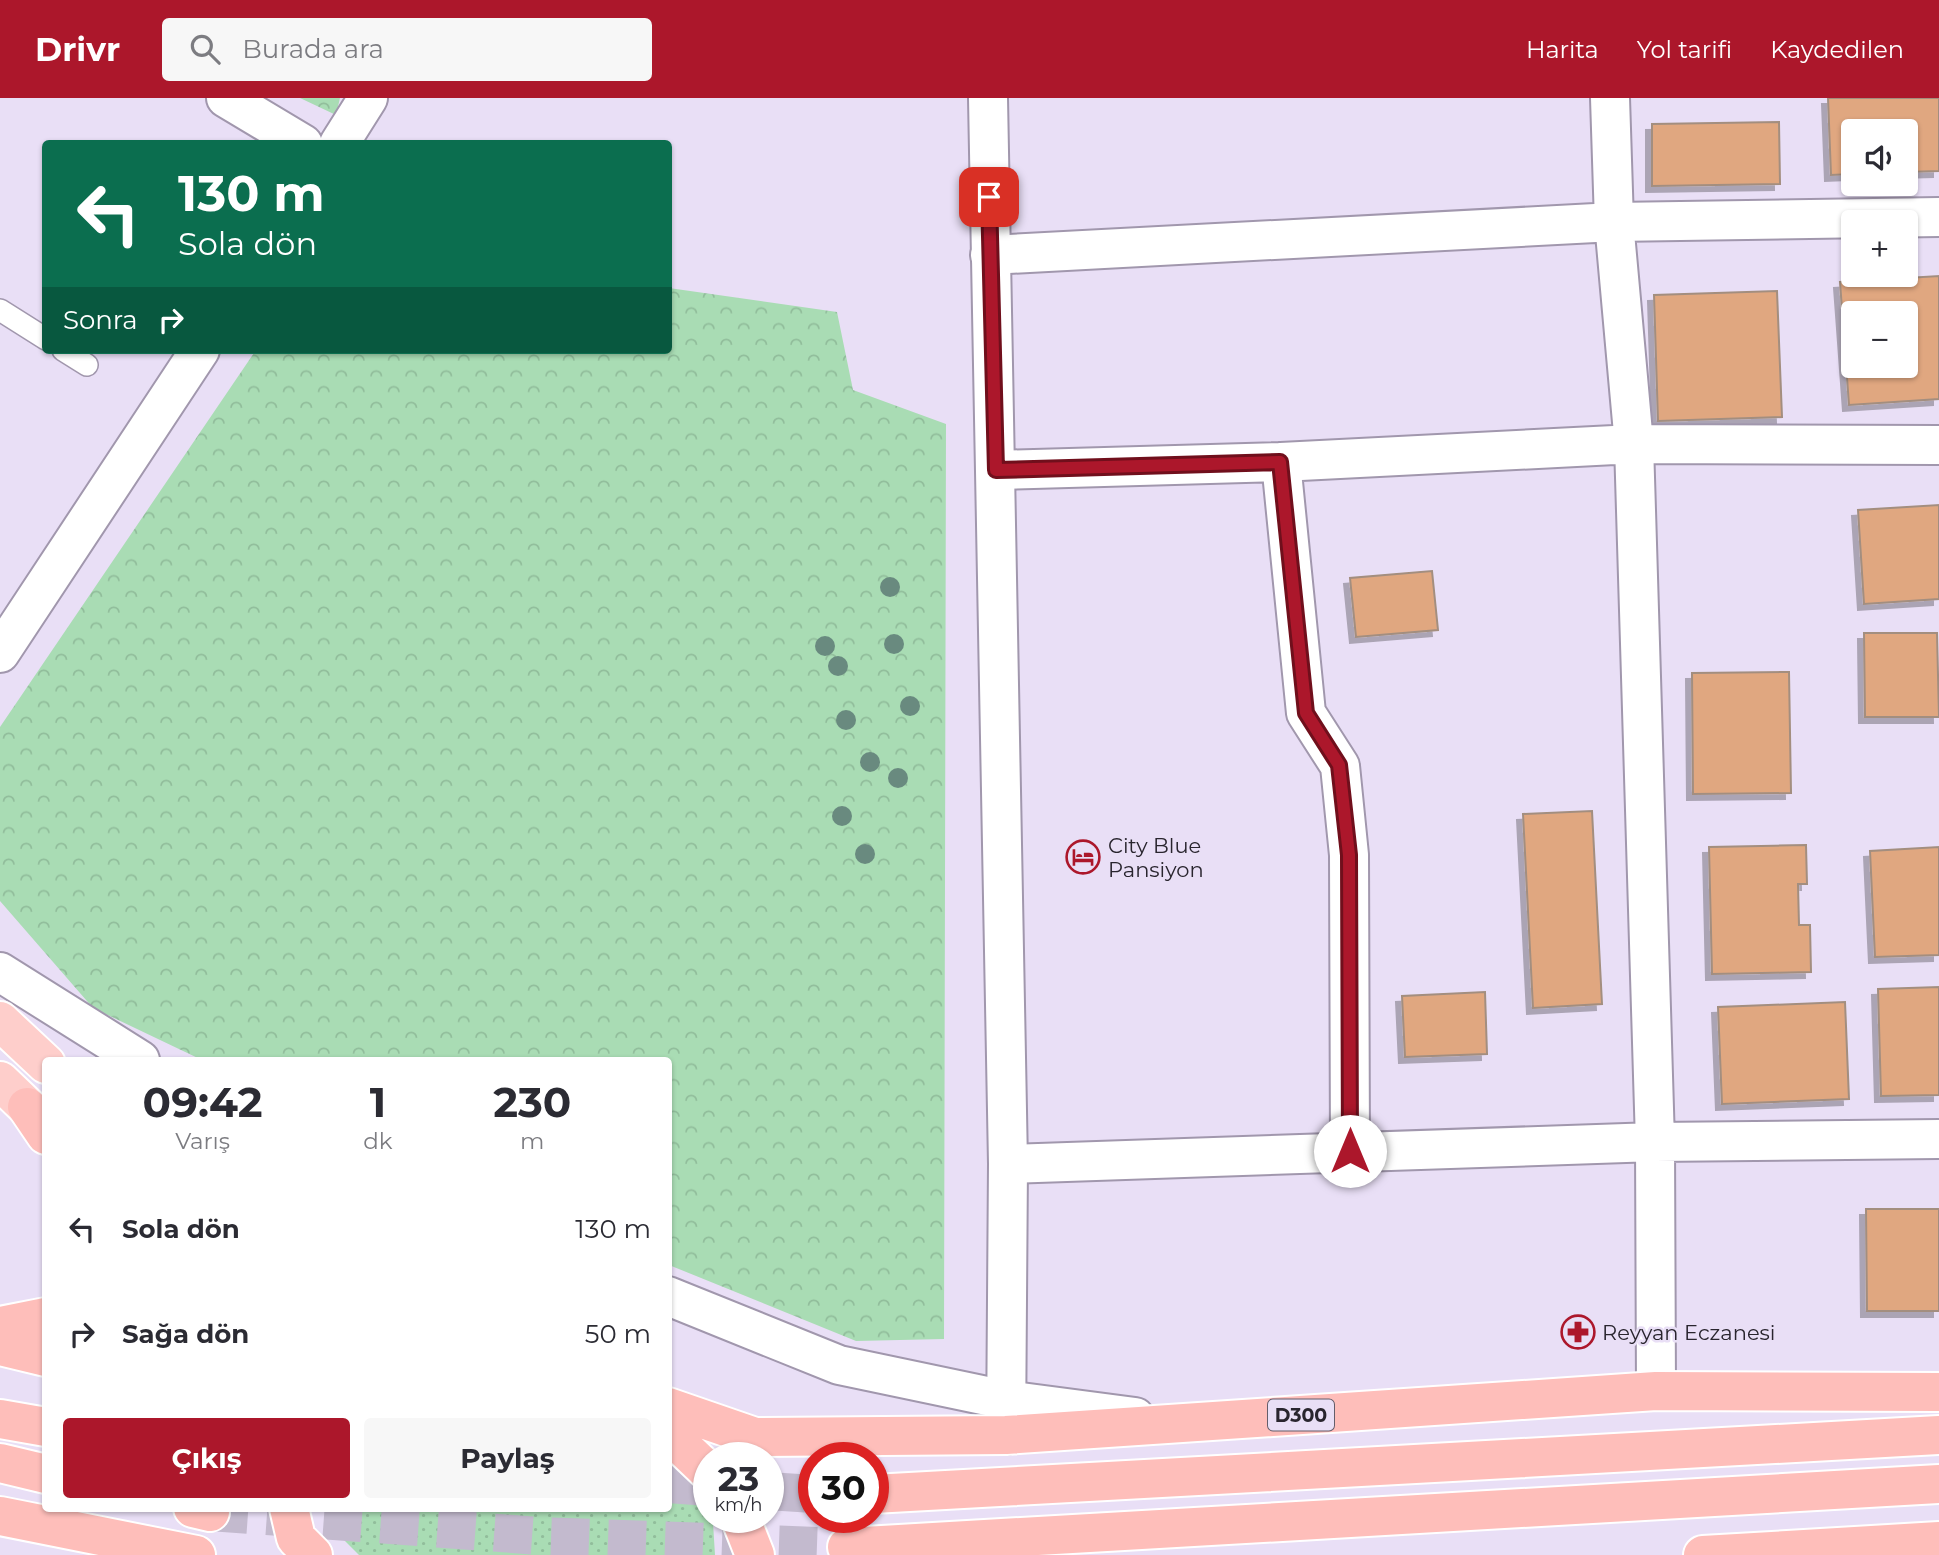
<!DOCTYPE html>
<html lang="tr">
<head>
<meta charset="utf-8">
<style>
	:root { --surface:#fff; --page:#f7f7f7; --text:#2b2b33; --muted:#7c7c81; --accent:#ac172b }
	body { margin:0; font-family:Montserrat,sans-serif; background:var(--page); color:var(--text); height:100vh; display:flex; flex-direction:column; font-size:26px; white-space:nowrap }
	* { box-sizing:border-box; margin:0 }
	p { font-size:23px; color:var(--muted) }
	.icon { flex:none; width:38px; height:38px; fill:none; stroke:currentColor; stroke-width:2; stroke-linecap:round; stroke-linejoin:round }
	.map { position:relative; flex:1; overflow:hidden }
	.side { position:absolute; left:42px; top:959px; width:630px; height:455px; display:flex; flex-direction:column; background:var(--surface); border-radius:7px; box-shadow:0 2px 5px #0004 }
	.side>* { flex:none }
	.guide { position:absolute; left:42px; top:42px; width:630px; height:214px; border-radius:7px; box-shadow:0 2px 5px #0004; background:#0b6e4f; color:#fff; overflow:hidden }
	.fabs { position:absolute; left:1841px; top:21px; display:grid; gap:14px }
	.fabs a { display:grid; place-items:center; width:77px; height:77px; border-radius:7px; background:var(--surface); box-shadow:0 2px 5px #0004; font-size:35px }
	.speed { position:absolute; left:693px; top:1344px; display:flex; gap:14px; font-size:35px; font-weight:700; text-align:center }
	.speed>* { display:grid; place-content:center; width:91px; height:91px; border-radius:50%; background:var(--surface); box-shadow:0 2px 5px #0004; line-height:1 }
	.speed small { font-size:18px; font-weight:400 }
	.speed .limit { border:10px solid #d22; background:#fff; color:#111 }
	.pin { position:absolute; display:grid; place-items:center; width:60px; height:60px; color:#fff; margin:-30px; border-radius:14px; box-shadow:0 4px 10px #0006 }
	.me { position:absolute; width:77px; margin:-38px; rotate:0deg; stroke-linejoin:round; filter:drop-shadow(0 0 5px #0008) }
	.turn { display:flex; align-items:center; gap:24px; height:147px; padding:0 21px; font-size:32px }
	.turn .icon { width:91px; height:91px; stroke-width:2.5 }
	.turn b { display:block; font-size:49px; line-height:60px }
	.then { display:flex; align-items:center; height:66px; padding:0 21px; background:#0003; gap:14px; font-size:26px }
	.eta { display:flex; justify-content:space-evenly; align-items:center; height:119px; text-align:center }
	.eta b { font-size:42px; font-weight:700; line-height:49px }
	.cta { display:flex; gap:14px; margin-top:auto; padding:14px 21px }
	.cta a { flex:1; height:80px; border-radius:7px; background:var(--accent); color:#fff; font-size:28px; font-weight:700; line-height:80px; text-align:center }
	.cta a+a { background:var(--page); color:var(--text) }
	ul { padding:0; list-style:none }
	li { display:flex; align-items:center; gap:21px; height:105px; padding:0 21px }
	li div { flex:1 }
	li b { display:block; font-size:26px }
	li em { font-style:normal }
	header { display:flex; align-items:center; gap:42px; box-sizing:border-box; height:98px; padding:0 35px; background:var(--accent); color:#fff }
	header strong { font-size:33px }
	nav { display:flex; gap:38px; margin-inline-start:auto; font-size:24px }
	.search { width:490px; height:63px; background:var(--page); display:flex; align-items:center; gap:18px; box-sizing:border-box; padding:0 24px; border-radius:7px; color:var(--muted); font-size:26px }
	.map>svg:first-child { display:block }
	.grass { fill:url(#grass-dots) }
	.park { fill:url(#park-crowns) }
	.building { fill:#e0a780; stroke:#a38e7f; stroke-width:2; fill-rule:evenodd; filter:url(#shadow) }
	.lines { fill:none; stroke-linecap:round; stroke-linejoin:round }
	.trunk-tunnel { stroke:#c3bace; stroke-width:38; stroke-dasharray:38 19; stroke-linecap:butt }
	.service-casing { stroke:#a197ad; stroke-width:24 }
	.minor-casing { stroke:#a197ad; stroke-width:42 }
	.tertiary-casing { stroke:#a197ad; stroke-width:42 }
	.primary-casing { stroke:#fff; stroke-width:42 }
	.trunk-casing { stroke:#fff; stroke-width:42 }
	.service { stroke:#fff; stroke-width:21 }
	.minor { stroke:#fff; stroke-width:38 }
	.tertiary { stroke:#fff; stroke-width:38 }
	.primary { stroke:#fececb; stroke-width:38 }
	.trunk { stroke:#febeba; stroke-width:38 }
	.tree { fill:#698a7f }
	.route-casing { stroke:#700f1c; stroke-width:18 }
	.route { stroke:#ac172b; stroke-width:12 }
	.labels { text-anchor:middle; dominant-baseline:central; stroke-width:5; stroke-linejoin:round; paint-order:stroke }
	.shield { fill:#e9dff6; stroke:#635d6a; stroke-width:2 }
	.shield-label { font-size:19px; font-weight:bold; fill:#29252e }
	.poi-label { font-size:21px; fill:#29252e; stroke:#e9dff6; text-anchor:start }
</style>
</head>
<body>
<header>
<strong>Drivr</strong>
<div class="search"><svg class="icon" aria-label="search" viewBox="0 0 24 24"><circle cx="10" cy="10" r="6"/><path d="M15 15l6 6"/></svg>Burada ara</div>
<nav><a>Harita</a><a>Yol tarifi</a><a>Kaydedilen</a></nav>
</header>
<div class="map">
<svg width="1939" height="1457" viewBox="0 0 1939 1457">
	<defs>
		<pattern id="grass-dots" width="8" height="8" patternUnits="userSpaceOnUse" patternTransform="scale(1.75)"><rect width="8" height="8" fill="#a9dcb4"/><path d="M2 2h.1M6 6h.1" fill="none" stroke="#91bd9b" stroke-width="1.8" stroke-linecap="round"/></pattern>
		<pattern id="park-crowns" width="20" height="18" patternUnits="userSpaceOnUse" patternTransform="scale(1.75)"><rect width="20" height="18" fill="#a9dcb4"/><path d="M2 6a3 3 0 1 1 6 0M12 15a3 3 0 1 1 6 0" fill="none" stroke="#91bd9b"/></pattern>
		<filter id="shadow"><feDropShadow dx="-6" dy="6" stdDeviation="0" flood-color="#0004"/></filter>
	</defs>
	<rect width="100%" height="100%" fill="#e9dff6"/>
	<path class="grass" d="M669,1369L713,1425L715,1457H359L343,1441L332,1411L668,1410Z"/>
	<path class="park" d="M300,0H340L336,17Z
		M669,190L837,214L853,292L946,326L944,1241L856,1243L669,1167L668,962H202L93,910L0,803V629L256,252H668Z"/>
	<path class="building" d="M1828,0H1939V73L1906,74V33H1853V76L1831,77Z
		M1779,24L1780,86L1652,88V26Z
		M1939,178V301L1849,307L1840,184ZM1853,215H1906V268H1853Z
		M1777,193L1782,319L1658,323L1654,197Z
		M1939,407V501L1864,506L1858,412Z
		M1432,473L1438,532L1356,539L1350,480Z
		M1864,535H1937L1939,619H1865Z
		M1789,574L1791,695L1693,696L1692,575Z
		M1592,713L1602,906L1533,910L1523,716Z
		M1806,747L1807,786H1798L1799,827H1810L1811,874L1712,876L1709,749Z
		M1939,749V857L1875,859L1870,753Z
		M1939,889V997L1881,998L1878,891Z
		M1485,894L1487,956L1405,959L1402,898Z
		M1845,904L1849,1001L1722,1006L1718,909Z
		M1866,1111H1939V1213H1867Z"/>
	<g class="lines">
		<path class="trunk-tunnel" d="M668,1386L709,1389
			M768,1393L814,1396
			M210,1414L540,1438L847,1449"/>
		<defs>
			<path id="service" d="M0,212L46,241
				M63,252L87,267"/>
			<path id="minor" d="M226,0L303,46
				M1610,0L1614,124L1634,346L1655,1044L1656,1293
				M339,46L368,0
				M990,157L1614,124L1939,119
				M1281,364L1306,615L1340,668L1349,757L1350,1053
				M996,372L1281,364L1634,346L1939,347
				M0,555L200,252
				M0,874L140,962
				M1008,1066L1655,1044L1939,1041
				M668,1198L839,1267L1006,1302L1135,1319"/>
			<path id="tertiary" d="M988,0L1008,1066L1006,1337"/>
			<path id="primary" d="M0,923L46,966
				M0,983L46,1027"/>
			<path id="trunk" d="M27,1009L46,1037
				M0,1228L46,1219
				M0,1248L46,1259
				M668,1309L755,1339L1006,1337L1656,1293L1939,1294
				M0,1321L46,1329
				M668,1335L709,1374
				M0,1365L46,1376
				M873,1396L1939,1337
				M193,1410L210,1414
				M289,1410L296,1440L313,1457
				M0,1418L196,1457
				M740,1419L755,1457
				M847,1449L1939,1386
				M1703,1457L1939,1443"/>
		</defs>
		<use href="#service" class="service-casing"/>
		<use href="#minor" class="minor-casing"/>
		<use href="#tertiary" class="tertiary-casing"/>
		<use href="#primary" class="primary-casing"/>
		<use href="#trunk" class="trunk-casing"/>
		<use href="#service" class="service"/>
		<use href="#minor" class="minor"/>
		<use href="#tertiary" class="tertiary"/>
		<use href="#primary" class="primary"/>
		<use href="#trunk" class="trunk"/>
	</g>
	<g class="tree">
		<circle cx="890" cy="489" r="10"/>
		<circle cx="894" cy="546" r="10"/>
		<circle cx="825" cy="548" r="10"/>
		<circle cx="838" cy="568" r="10"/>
		<circle cx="910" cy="608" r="10"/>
		<circle cx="846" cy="622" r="10"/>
		<circle cx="870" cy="664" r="10"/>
		<circle cx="898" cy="680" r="10"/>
		<circle cx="842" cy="718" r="10"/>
		<circle cx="865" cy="756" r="10"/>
	</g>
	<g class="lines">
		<defs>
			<path id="route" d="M989,99L996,372L1280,364L1306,615L1339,667L1349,757L1350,1053"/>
		</defs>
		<use href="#route" class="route-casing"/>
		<use href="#route" class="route"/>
	</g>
	<defs>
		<symbol id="hotel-ring" viewBox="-11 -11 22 22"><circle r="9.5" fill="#e9dff6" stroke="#ac172b" stroke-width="1.5"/><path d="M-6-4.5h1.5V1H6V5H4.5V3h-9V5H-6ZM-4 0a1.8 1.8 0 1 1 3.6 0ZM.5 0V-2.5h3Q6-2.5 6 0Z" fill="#ac172b"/></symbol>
		<symbol id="pharmacy-ring" viewBox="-11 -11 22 22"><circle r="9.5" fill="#e9dff6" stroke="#ac172b" stroke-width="1.5"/><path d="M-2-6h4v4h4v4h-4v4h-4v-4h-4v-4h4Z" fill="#ac172b"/></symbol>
	</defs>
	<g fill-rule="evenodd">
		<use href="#hotel-ring" x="1064" y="740" width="38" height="38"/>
		<use href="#pharmacy-ring" x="1559" y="1215" width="38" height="38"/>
	</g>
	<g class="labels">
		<rect class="shield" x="1268" y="1301.5" width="66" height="31" rx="5"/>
		<g class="shield-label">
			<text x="1301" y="1317">D300</text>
		</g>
		<g class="poi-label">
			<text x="1108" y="747">City Blue<tspan x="1108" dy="24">Pansiyon</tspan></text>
			<text x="1602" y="1234">Reyyan Eczanesi</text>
		</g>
	</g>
</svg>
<div class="fabs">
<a><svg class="icon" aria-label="sound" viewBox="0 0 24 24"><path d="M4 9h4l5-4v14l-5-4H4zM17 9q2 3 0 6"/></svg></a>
<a>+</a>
<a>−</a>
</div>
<div class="speed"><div>23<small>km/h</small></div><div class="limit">30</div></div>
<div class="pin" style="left:989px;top:99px;background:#d93025"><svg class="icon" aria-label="arrive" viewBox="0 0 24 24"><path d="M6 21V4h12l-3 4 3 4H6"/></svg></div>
<svg class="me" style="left:1350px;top:1053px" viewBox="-20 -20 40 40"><circle r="19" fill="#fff"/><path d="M0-13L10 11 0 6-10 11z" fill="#ac172b"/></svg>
<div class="guide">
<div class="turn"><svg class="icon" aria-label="left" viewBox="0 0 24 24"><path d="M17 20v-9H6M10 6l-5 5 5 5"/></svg><div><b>130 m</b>Sola dön</div></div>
<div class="then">Sonra<svg class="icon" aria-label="right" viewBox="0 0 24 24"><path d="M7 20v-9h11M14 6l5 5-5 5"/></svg></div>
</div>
<section class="side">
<div class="eta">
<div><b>09:42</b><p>Varış</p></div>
<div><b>1</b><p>dk</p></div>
<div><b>230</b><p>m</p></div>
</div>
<ul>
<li><svg class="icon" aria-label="left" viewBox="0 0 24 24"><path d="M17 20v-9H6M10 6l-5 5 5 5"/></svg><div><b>Sola dön</b></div><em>130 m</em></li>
<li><svg class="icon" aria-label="right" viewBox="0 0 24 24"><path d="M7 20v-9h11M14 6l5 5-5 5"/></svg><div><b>Sağa dön</b></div><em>50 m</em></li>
</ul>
<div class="cta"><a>Çıkış</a><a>Paylaş</a></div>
</section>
</div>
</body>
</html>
